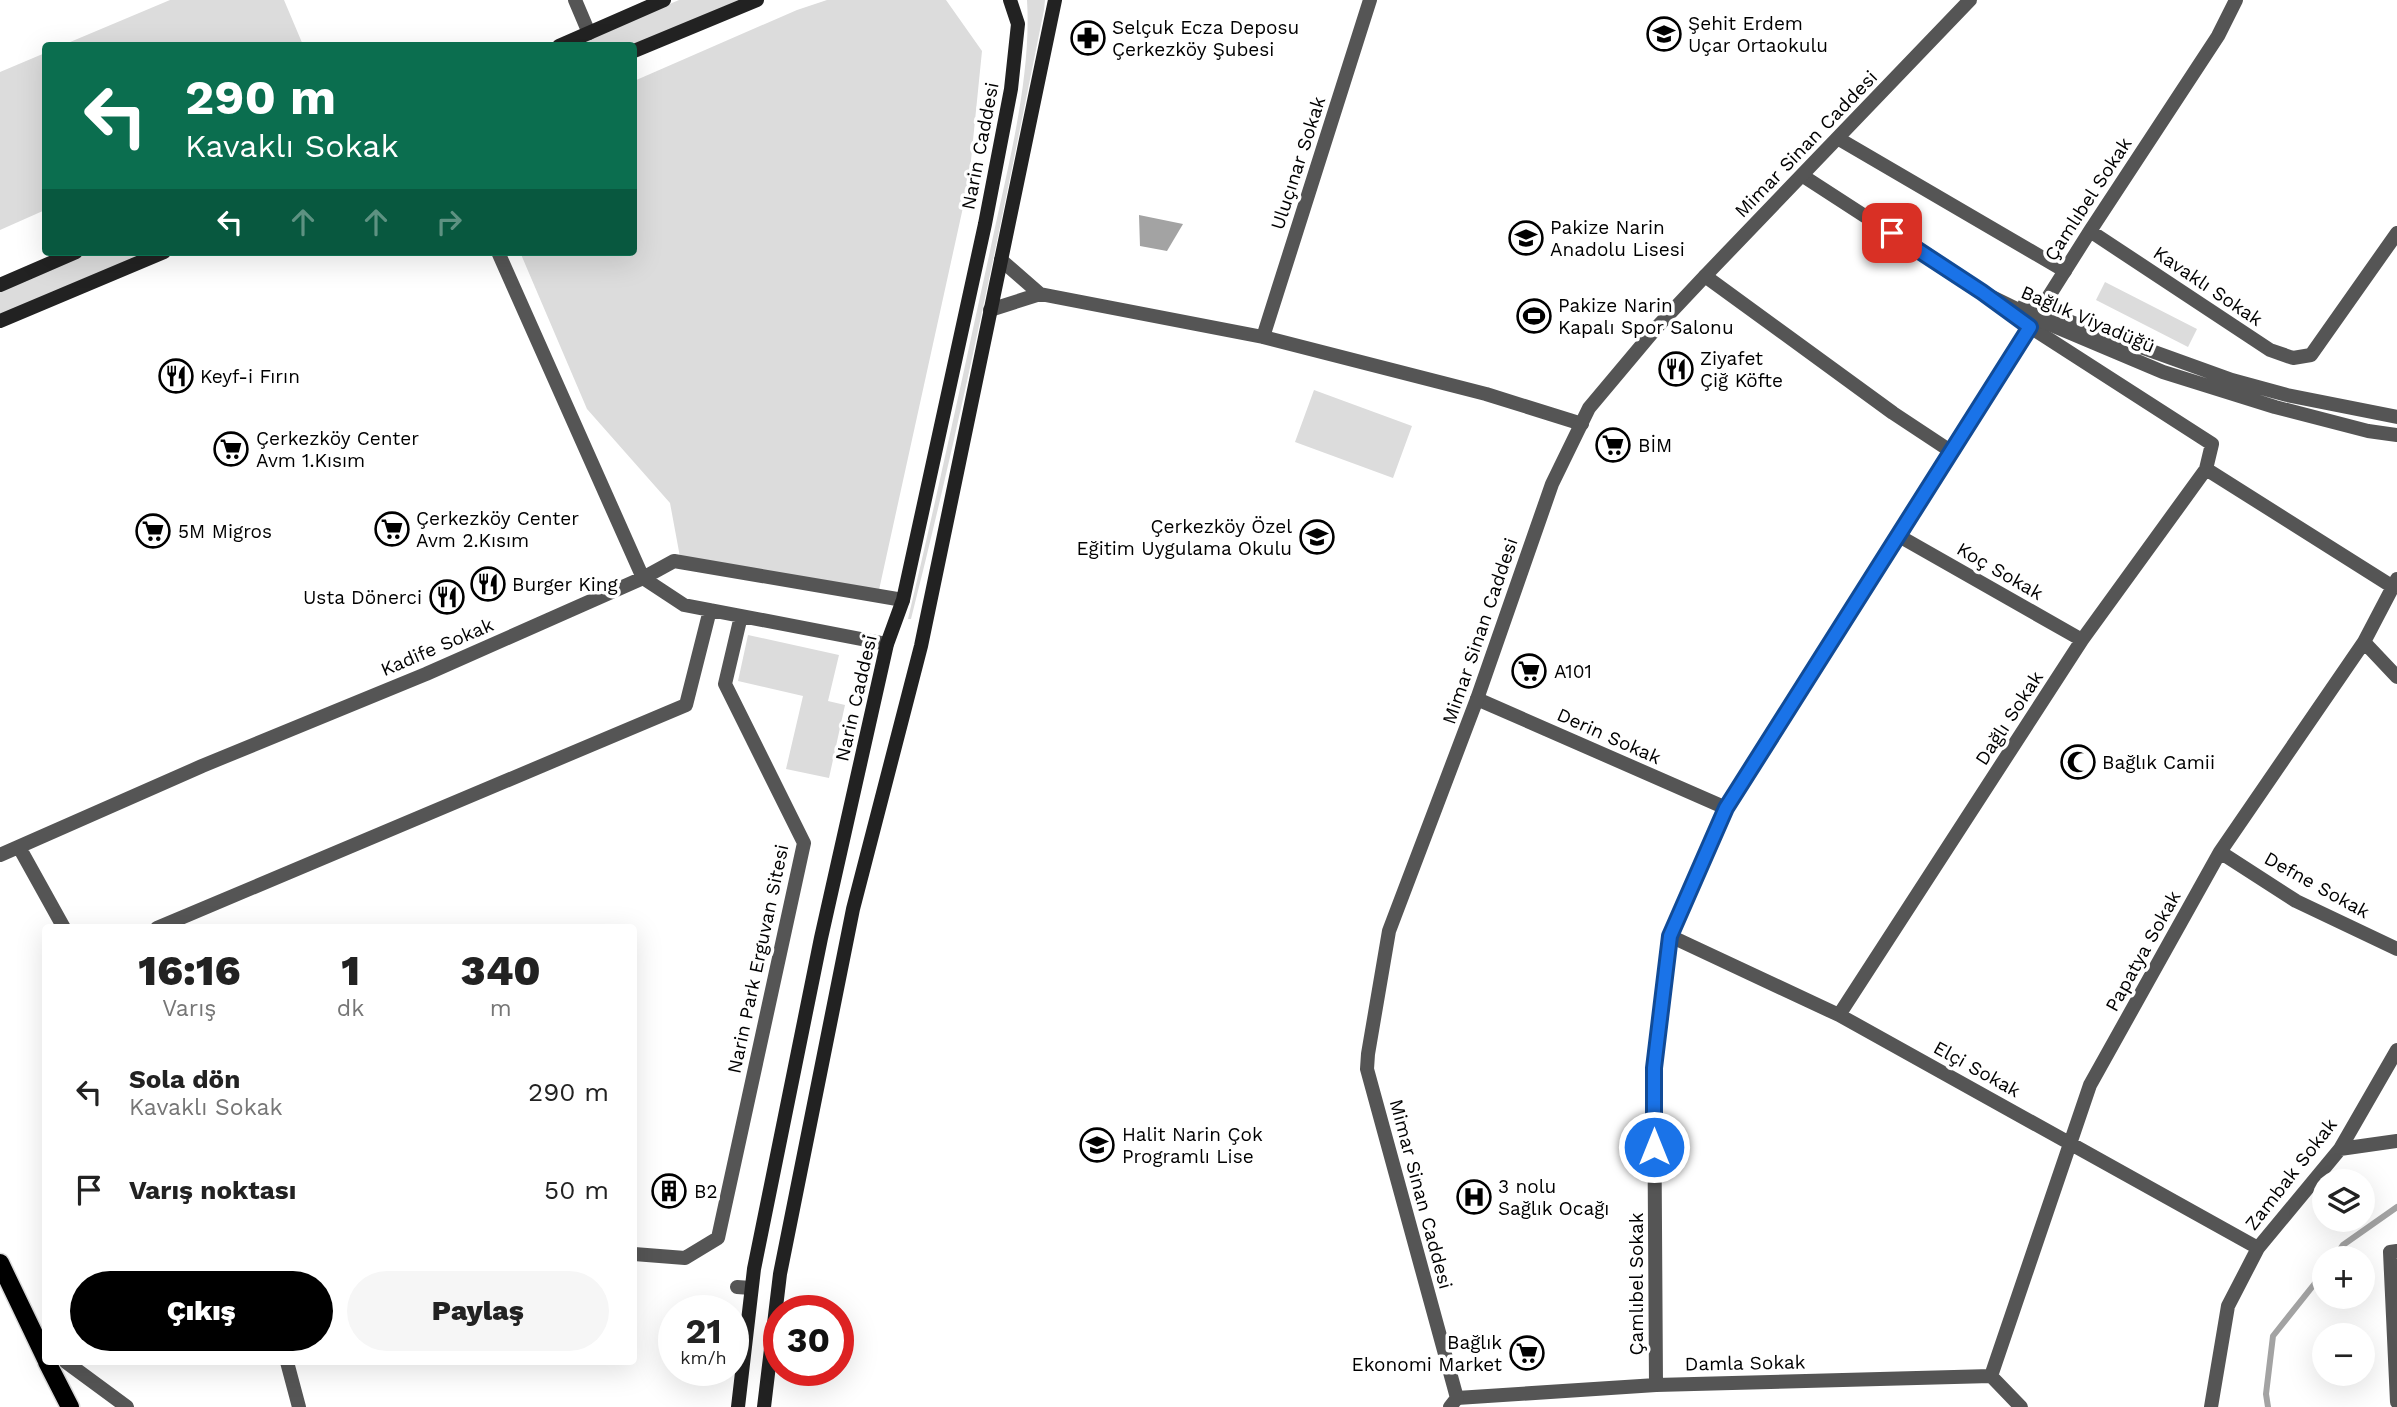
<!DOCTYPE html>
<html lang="tr">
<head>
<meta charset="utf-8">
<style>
	:root { --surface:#fff; --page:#f6f6f6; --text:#222; --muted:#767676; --accent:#000 }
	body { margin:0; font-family:"Work Sans",sans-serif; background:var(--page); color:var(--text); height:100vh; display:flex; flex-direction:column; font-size:26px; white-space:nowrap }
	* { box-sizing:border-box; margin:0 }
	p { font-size:23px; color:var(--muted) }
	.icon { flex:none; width:38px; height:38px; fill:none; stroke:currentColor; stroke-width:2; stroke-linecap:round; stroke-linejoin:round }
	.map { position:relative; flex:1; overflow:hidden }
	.panel { position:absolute; left:42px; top:924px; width:595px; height:441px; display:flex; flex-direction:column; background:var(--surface); border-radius:7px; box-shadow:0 7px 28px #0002 }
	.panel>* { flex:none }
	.guide { position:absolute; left:42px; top:42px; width:595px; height:214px; border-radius:7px; box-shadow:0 7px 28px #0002; background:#0b6e4f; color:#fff; overflow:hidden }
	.tools { position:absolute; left:2312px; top:1169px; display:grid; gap:14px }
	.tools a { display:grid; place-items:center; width:63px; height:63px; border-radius:50%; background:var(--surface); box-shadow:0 7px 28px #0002; font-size:35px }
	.speed { position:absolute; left:658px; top:1295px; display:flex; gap:14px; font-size:35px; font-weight:700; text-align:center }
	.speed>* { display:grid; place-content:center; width:91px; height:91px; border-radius:50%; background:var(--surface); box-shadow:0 7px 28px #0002; line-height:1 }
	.speed small { font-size:18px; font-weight:400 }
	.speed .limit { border:10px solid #d22; background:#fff; color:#111 }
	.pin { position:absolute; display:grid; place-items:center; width:60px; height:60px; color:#fff; margin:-30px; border-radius:14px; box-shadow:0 4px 10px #0006 }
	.me { position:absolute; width:77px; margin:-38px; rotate:0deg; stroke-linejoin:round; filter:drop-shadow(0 0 5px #0008) }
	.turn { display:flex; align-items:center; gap:24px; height:147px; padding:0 28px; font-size:32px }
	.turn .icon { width:91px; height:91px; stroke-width:2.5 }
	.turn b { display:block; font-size:49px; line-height:60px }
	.lanes { display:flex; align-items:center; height:66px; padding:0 28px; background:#0003; justify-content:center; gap:35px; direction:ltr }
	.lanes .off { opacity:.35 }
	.eta { display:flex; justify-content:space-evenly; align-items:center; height:119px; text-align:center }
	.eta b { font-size:42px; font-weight:800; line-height:49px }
	.cta { display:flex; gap:14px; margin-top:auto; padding:14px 28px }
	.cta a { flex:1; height:80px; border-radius:42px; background:var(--accent); color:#fff; font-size:28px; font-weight:800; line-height:80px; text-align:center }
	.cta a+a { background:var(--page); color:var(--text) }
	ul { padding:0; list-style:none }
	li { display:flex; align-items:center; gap:21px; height:98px; padding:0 28px }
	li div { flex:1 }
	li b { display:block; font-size:26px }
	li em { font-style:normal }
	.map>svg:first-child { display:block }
	.green { fill:#dcdcdc }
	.water { fill:#a3a3a3 }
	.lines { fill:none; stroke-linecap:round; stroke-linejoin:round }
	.stream { stroke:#a3a3a3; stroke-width:6 }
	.primary-casing { stroke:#dbdbdb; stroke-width:21 }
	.minor { stroke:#555; stroke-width:14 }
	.tertiary { stroke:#555; stroke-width:14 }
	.secondary { stroke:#222; stroke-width:14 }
	.primary { stroke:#000; stroke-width:18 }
	.route-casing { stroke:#114b97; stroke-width:18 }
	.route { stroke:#1a73e8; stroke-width:12 }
	.labels { text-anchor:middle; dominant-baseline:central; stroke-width:7; stroke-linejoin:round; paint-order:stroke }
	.poi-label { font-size:19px; fill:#000; stroke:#fff; text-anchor:start }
	.street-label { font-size:19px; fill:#000; stroke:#fff }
</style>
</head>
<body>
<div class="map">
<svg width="2397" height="1407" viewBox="0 0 2397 1407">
	<rect width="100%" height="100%" fill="#fff"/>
	<path class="green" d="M170,0H284L303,45H63Z
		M679,0H744L634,46H571Z
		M827,0H946L982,51L969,180L879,590L680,557L670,503L587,409L520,252H634V81L797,10Z
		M1027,0H1045L1044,10C1003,214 962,418 911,619H908C937,497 963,374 990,251C1006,173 1032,80 1027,0Z
		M45,53V210L0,230V72Z
		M88,252H150L0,316V290Z
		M2105,282L2197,329L2188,347L2096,300Z
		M1314,390L1412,426L1393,478L1295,442Z
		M748,635L839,655L828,701L845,705L829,778L786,769L803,696L738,681Z"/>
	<path class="water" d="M1139,215L1183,224L1167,251L1140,246Z"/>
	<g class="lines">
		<path class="stream" d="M2334,1258L2343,1245L2397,1207
			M2268,1407L2266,1394L2273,1336L2324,1272"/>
		<defs>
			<path id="primary" d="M0,1263L46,1359
				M47,1362L70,1407"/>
		</defs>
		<use href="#primary" class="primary-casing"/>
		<path class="minor" d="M575,0L589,33
			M1803,176L1982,292L2030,327L2212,444L2206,469L2082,640L1839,1015
			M2090,231L2270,350L2293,358L2311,355L2397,233
			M498,252L643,578L684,605L887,644
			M1001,260L1040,294L1263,337L1486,394L1582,424
			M1705,276L1893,413L1952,452
			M990,310L1040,294
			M1263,337L1370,0
			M2206,469L2393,587
			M1899,536L2082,640
			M2364,642L2397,677
			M1477,699L1726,808
			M19,847L64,928
			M2220,852L2296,901L2397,949
			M0,855L202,766L426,674L643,578L674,561L903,600
			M157,928L686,705L710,610
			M1670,936L1839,1015L2258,1248
			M2340,1149L2397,1141
			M2397,1251L2390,1252L2397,1402
			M634,1254L685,1258L718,1238L804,843L725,684L741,616
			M737,1287L751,1288
			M287,1362L299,1407
			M1991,1376L2090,1085L2220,852L2364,642L2397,579
			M1656,1385L1654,1068L1670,936L1726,808L2090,231L2218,36L2236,0
			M1457,1398L1656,1385L1991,1376L2021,1407
			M2211,1407L2228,1306L2258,1248L2340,1149L2397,1050"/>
		<path class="tertiary" d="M1839,139L2065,271
			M1982,292L2035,318L2163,372L2275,407L2368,431L2397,435
			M2024,305L2232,380L2287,395L2397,417
			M66,1362L127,1407
			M1450,1407L1457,1398L1367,1069L1368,1054L1389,931L1477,699L1552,484L1589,408L1657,327L1705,276L1970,0"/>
		<path class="secondary" d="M559,46L664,0
			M634,51L757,0
			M0,285L76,252
			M0,321L164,252
			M738,1407L754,1269L821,938L887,644L903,600L985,224L1011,89L1018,24L1010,0
			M764,1407L780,1274L853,909L921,646L1055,0"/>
		<use href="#primary" class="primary"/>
	</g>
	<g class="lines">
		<defs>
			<path id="route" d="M1654,1147V1068L1670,936L1726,808L2030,327L1982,292L1892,233"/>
		</defs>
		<use href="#route" class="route-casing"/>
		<use href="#route" class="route"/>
	</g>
	<defs>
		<symbol id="school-ring" viewBox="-11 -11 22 22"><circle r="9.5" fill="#fff" stroke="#000" stroke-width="1.5"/><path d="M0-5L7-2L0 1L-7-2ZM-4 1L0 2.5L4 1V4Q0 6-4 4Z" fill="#000"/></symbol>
		<symbol id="pharmacy-ring" viewBox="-11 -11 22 22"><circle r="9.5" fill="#fff" stroke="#000" stroke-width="1.5"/><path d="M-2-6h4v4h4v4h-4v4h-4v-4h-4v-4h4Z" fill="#000"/></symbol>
		<symbol id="stadium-ring" viewBox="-11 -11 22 22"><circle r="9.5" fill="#fff" stroke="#000" stroke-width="1.5"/><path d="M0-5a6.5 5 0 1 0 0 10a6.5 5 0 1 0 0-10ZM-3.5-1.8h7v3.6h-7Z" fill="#000"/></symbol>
		<symbol id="restaurant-ring" viewBox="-11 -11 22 22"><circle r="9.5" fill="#fff" stroke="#000" stroke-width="1.5"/><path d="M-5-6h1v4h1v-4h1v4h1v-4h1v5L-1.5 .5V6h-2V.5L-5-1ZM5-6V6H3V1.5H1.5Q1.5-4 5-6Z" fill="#000"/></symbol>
		<symbol id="supermarket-ring" viewBox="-11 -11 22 22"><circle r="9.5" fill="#fff" stroke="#000" stroke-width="1.5"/><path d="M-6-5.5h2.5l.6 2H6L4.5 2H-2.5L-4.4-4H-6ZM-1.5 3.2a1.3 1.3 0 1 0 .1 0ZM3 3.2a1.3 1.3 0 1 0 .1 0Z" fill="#000"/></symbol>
		<symbol id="mosque-ring" viewBox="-11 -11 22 22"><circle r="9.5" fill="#fff" stroke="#000" stroke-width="1.5"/><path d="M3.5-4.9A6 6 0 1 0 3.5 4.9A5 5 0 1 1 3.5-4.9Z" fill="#000"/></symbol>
		<symbol id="building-ring" viewBox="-11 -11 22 22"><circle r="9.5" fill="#fff" stroke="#000" stroke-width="1.5"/><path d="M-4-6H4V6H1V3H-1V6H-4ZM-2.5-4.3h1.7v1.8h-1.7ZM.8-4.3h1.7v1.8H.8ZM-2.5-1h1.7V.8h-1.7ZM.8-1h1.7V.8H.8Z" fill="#000"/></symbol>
		<symbol id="hospital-ring" viewBox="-11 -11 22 22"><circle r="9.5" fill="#fff" stroke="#000" stroke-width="1.5"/><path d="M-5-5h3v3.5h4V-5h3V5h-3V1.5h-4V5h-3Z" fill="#000"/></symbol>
	</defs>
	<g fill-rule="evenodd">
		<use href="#school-ring" x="1645" y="15" width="38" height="38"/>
		<use href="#pharmacy-ring" x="1069" y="19" width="38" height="38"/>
		<use href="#school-ring" x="1507" y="219" width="38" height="38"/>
		<use href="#stadium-ring" x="1515" y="297" width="38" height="38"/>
		<use href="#restaurant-ring" x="1657" y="350" width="38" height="38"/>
		<use href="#restaurant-ring" x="157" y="357" width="38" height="38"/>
		<use href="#supermarket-ring" x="1594" y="426" width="38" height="38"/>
		<use href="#supermarket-ring" x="212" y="430" width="38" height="38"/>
		<use href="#supermarket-ring" x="373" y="510" width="38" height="38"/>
		<use href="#supermarket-ring" x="134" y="512" width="38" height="38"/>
		<use href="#school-ring" x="1298" y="518" width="38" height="38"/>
		<use href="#restaurant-ring" x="469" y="565" width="38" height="38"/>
		<use href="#restaurant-ring" x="428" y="578" width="38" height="38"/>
		<use href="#supermarket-ring" x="1510" y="652" width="38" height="38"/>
		<use href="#mosque-ring" x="2059" y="743" width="38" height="38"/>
		<use href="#school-ring" x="1078" y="1126" width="38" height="38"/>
		<use href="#building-ring" x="650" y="1172" width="38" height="38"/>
		<use href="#hospital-ring" x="1455" y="1178" width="38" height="38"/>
		<use href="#supermarket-ring" x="1508" y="1334" width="38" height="38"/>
	</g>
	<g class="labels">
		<g class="poi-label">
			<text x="1688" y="23">Şehit Erdem<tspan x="1688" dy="22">Uçar Ortaokulu</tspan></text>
			<text x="1112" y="27">Selçuk Ecza Deposu<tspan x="1112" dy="22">Çerkezköy Şubesi</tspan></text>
			<text x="1550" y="227">Pakize Narin<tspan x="1550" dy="22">Anadolu Lisesi</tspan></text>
			<text x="1558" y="305">Pakize Narin<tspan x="1558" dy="22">Kapalı Spor Salonu</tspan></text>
			<text x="1700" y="358">Ziyafet<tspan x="1700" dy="22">Çiğ Köfte</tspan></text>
			<text x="200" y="376">Keyf-i Fırın</text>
			<text x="256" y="438">Çerkezköy Center<tspan x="256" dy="22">Avm 1.Kısım</tspan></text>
			<text x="1638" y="445">BİM</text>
			<text x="416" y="518">Çerkezköy Center<tspan x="416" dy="22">Avm 2.Kısım</tspan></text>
			<text x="1292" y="526" text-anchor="end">Çerkezköy Özel<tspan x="1292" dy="22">Eğitim Uygulama Okulu</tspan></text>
			<text x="178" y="531">5M Migros</text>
			<text x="512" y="584">Burger King</text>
			<text x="422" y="597" text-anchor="end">Usta Dönerci</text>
			<text x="1554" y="671">A101</text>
			<text x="2102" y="762">Bağlık Camii</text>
			<text x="1122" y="1134">Halit Narin Çok<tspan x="1122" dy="22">Programlı Lise</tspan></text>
			<text x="1498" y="1186">3 nolu<tspan x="1498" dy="22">Sağlık Ocağı</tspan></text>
			<text x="694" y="1191">B2</text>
			<text x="1502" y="1342" text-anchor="end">Bağlık<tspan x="1502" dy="22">Ekonomi Market</tspan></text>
		</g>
		<g class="street-label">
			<text transform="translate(1806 144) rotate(-46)">Mimar Sinan Caddesi</text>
			<text transform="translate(980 146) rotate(-79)">Narin Caddesi</text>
			<text transform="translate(1298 163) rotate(-72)">Uluçınar Sokak</text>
			<text transform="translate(2088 199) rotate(-57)">Çamlıbel Sokak</text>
			<text transform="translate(2208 286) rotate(34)">Kavaklı Sokak</text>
			<text transform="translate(2088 319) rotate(23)">Bağlık Viyadüğü</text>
			<text transform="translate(2000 571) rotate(30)">Koç Sokak</text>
			<text transform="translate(1480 631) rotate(-71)">Mimar Sinan Caddesi</text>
			<text transform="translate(437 647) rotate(-23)">Kadife Sokak</text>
			<text transform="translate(856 698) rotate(-77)">Narin Caddesi</text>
			<text transform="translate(2009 718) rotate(-57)">Dağlı Sokak</text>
			<text transform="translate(1609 736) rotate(24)">Derin Sokak</text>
			<text transform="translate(2317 885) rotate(29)">Defne Sokak</text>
			<text transform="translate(2143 951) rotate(-61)">Papatya Sokak</text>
			<text transform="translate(758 959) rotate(-78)">Narin Park Erguvan Sitesi</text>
			<text transform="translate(1977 1069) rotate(29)">Elçi Sokak</text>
			<text transform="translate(2291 1174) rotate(-52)">Zambak Sokak</text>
			<text transform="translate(1421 1194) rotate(75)">Mimar Sinan Caddesi</text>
			<text transform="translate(1636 1284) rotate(-90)">Çamlıbel Sokak</text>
			<text transform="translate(1745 1363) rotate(-1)">Damla Sokak</text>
		</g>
	</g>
</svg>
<div class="tools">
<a><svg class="icon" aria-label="layers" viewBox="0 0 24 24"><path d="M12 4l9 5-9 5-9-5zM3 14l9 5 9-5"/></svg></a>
<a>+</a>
<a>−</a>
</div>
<div class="speed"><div>21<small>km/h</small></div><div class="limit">30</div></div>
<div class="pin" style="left:1892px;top:233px;background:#d93025"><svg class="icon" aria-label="arrive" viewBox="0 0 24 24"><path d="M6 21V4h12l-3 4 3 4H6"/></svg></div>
<svg class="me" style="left:1654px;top:1147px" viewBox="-20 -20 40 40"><circle r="17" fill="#1a73e8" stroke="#fff" stroke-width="3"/><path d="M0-11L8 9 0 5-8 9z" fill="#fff"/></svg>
<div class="guide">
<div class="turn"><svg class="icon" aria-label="left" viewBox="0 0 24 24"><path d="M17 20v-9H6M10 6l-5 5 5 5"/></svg><div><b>290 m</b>Kavaklı Sokak</div></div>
<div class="lanes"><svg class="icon" aria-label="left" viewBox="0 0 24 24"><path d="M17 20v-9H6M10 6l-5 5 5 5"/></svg><svg class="icon off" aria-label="ahead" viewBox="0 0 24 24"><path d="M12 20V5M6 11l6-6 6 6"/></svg><svg class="icon off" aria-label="ahead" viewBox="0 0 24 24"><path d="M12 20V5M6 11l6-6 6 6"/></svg><svg class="icon off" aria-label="right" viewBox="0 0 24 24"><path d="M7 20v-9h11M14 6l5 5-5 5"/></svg></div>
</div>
<section class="panel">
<div class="eta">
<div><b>16:16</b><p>Varış</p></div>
<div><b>1</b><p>dk</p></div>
<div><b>340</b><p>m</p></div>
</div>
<ul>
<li><svg class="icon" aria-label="left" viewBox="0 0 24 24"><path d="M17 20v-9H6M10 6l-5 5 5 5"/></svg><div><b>Sola dön</b><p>Kavaklı Sokak</p></div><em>290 m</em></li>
<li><svg class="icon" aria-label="arrive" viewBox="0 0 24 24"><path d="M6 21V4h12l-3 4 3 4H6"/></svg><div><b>Varış noktası</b></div><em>50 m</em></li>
</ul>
<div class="cta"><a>Çıkış</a><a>Paylaş</a></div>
</section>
</div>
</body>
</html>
